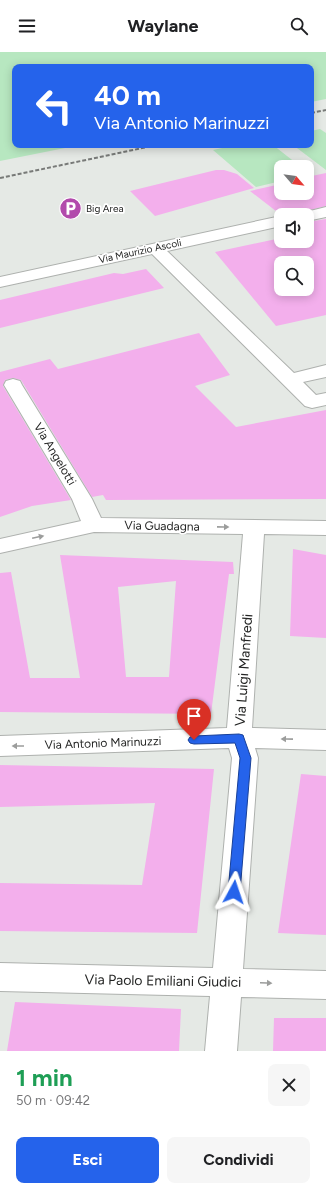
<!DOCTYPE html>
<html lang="it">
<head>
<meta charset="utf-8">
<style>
	:root { --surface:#fff; --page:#f6f6f6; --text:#202124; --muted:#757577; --accent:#2563eb }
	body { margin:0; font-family:Figtree,sans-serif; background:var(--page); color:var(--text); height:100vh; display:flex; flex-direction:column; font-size:15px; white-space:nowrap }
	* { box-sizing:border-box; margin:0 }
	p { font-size:13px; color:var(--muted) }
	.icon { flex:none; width:22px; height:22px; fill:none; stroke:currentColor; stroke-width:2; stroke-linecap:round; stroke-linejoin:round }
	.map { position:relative; height:999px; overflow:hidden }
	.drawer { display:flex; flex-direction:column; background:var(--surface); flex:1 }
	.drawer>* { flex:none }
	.guide { position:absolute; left:12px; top:12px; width:302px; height:84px; border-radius:8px; box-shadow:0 2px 10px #0003; background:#2563eb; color:#fff; overflow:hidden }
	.needle { width:26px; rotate:118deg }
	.fabs { position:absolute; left:274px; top:108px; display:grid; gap:8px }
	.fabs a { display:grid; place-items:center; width:40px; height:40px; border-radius:8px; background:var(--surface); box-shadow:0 2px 10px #0003; font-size:20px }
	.pin { position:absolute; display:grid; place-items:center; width:34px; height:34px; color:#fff; margin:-41px -17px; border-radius:50% 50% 50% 0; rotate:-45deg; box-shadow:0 0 4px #0007 }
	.pin .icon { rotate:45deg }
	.me { position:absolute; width:44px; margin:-22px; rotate:5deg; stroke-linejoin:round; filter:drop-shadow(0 0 3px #0008) }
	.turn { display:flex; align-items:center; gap:14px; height:84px; padding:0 16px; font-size:18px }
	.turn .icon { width:52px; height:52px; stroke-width:2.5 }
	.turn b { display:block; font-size:28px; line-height:34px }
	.round { display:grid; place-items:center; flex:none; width:42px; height:42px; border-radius:8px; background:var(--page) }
	.headline { display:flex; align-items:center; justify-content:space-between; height:68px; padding:0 16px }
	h1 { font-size:24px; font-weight:700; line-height:30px; color:#1e9e55 }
	.action { display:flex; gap:8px; margin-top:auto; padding:8px 16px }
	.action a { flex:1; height:46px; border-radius:8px; background:var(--accent); color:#fff; font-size:16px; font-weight:700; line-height:46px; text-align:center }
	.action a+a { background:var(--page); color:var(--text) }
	header { display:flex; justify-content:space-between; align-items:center; height:52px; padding:0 16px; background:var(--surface); font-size:18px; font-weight:700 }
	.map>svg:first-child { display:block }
	.green { fill:#b7e7c0 }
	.building { fill:#f3afec; fill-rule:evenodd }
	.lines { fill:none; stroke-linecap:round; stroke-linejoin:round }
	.street-casing { stroke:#aeb1ae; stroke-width:2 }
	.street { fill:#fff; fill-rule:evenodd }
	.rail { stroke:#787a78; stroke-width:2; stroke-dasharray:4 2; stroke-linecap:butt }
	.oneway { fill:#9c9d9c }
	.route { fill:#2563eb; stroke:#184099 }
	.labels { text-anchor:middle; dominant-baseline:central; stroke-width:3.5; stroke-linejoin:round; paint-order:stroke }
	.far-poi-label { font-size:10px; fill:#242524; stroke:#fff; text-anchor:start }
	.far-street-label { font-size:10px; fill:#242524; stroke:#fff }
	.street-label { font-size:12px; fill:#242524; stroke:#fff }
	.near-street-label { font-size:14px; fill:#242524; stroke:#fff }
</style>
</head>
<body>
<header><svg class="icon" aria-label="menu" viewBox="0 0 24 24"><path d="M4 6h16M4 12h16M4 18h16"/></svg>Waylane<svg class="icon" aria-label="search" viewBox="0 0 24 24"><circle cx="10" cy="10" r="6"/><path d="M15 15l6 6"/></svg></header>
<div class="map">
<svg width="326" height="999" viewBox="0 0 326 999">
	<rect width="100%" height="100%" fill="#e5e9e5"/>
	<path class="green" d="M0,0H326V47L311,50V15H15V93H80L0,109Z
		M320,77L326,81V118L293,93H311V79Z
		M236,93H273L301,115H281V129L256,135L213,98Z"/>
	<path class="building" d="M216,118H224L237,122L254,136L155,164L130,139Z
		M326,121V154L302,160L298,163H281L250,139L281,132V141H307V125Z
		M326,167V263L276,274L215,200L281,186V189H307V170ZM281,211H307V237H281Z
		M146,217L164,236L0,276V248L114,221L123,222Z
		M199,281L230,323L195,334L236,375L326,358V447L106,448L103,443L92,445L21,328L13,326L5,328L3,334L71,448L32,454L0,465V320L50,307L58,317Z
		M293,497L326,503V586L290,584Z
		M60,503L233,510L234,522H229L211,662L0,660V521L11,520L30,626H80ZM176,529L169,625H126L118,535Z
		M0,713L214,717L197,881L0,879V831L142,833L155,751L0,755Z
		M301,722L326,724V883L278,881Z
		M15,950L181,957L179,999H7Z
		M274,966H326V999H273Z"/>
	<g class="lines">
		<defs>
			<path id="street" d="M326,155V165L307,169V163H300L302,161Z
				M281,164V174L167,199L294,321L326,313V325L303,330L316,343L326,341V353L312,356L305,354L152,202L0,235V225Z
				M13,327L20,329L22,333L92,447L101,466L326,469V483L264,482L252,676L326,678V698L255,696L258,706L243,917L326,919V947L241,945L237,999H205L210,944L0,939V911L213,916L232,706L229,696L0,704V684L227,676L243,482L94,480L0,501V487L81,469L72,447L4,333L6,329Z"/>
		</defs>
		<use href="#street" class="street-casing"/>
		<use href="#street" class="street"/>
		<path class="rail" d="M311,61L326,58
			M0,126L157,93"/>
	</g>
	<defs><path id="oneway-solid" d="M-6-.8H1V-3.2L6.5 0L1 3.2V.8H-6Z"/></defs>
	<g class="oneway">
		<use href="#oneway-solid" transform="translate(223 475) rotate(1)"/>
		<use href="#oneway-solid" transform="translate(38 485) rotate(-12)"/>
		<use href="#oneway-solid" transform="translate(287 687) rotate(-179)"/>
		<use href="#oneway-solid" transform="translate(18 694) rotate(180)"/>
		<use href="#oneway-solid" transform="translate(266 931) rotate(2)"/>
	</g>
	<path class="route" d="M239,682L243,683L244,686L251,706L240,840L238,844L234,846L230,844L228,840L240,706L235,691L194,692L190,691L188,688L190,685L194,684Z"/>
	<defs>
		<symbol id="parking-disc" viewBox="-11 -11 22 22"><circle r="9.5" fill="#b24aac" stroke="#fff"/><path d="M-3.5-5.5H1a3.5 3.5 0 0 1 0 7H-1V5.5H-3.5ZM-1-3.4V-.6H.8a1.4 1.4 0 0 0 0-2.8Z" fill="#fff"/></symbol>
	</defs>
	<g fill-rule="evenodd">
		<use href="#parking-disc" x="58" y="144" width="25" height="25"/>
	</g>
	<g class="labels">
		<g class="far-poi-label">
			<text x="86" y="156">Big Area</text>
		</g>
		<g class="far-street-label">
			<text transform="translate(140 199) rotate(-12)">Via Maurizio Ascoli</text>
		</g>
		<g class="street-label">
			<text transform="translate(55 402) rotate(59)">Via Angelotti</text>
			<text transform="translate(162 474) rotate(1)">Via Guadagna</text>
			<text transform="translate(103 691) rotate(-2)">Via Antonio Marinuzzi</text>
		</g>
		<g class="near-street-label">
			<text transform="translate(244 618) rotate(-86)">Via Luigi Manfredi</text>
			<text transform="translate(163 929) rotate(1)">Via Paolo Emiliani Giudici</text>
		</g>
	</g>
</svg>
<div class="fabs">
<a><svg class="needle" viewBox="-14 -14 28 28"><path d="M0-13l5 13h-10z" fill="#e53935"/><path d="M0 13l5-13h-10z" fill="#757577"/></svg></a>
<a><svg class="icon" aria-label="sound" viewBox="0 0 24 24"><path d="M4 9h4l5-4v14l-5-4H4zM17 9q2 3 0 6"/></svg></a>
<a><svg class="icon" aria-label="search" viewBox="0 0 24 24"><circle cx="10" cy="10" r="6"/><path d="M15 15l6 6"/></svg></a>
</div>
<div class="pin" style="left:194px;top:688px;background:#d93025"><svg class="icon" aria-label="arrive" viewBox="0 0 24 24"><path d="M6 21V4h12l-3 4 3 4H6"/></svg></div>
<svg class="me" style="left:234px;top:840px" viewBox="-20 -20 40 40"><path d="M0-17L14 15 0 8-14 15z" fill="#2563eb" stroke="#fff" stroke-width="4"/></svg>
<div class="guide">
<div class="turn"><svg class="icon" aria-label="left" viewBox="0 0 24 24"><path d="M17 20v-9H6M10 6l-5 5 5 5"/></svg><div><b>40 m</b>Via Antonio Marinuzzi</div></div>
</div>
</div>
<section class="drawer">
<div class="headline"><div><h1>1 min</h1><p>50 m · 09:42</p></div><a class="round"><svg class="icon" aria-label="close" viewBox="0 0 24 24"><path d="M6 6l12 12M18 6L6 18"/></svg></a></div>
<div class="action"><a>Esci</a><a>Condividi</a></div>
</section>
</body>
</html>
